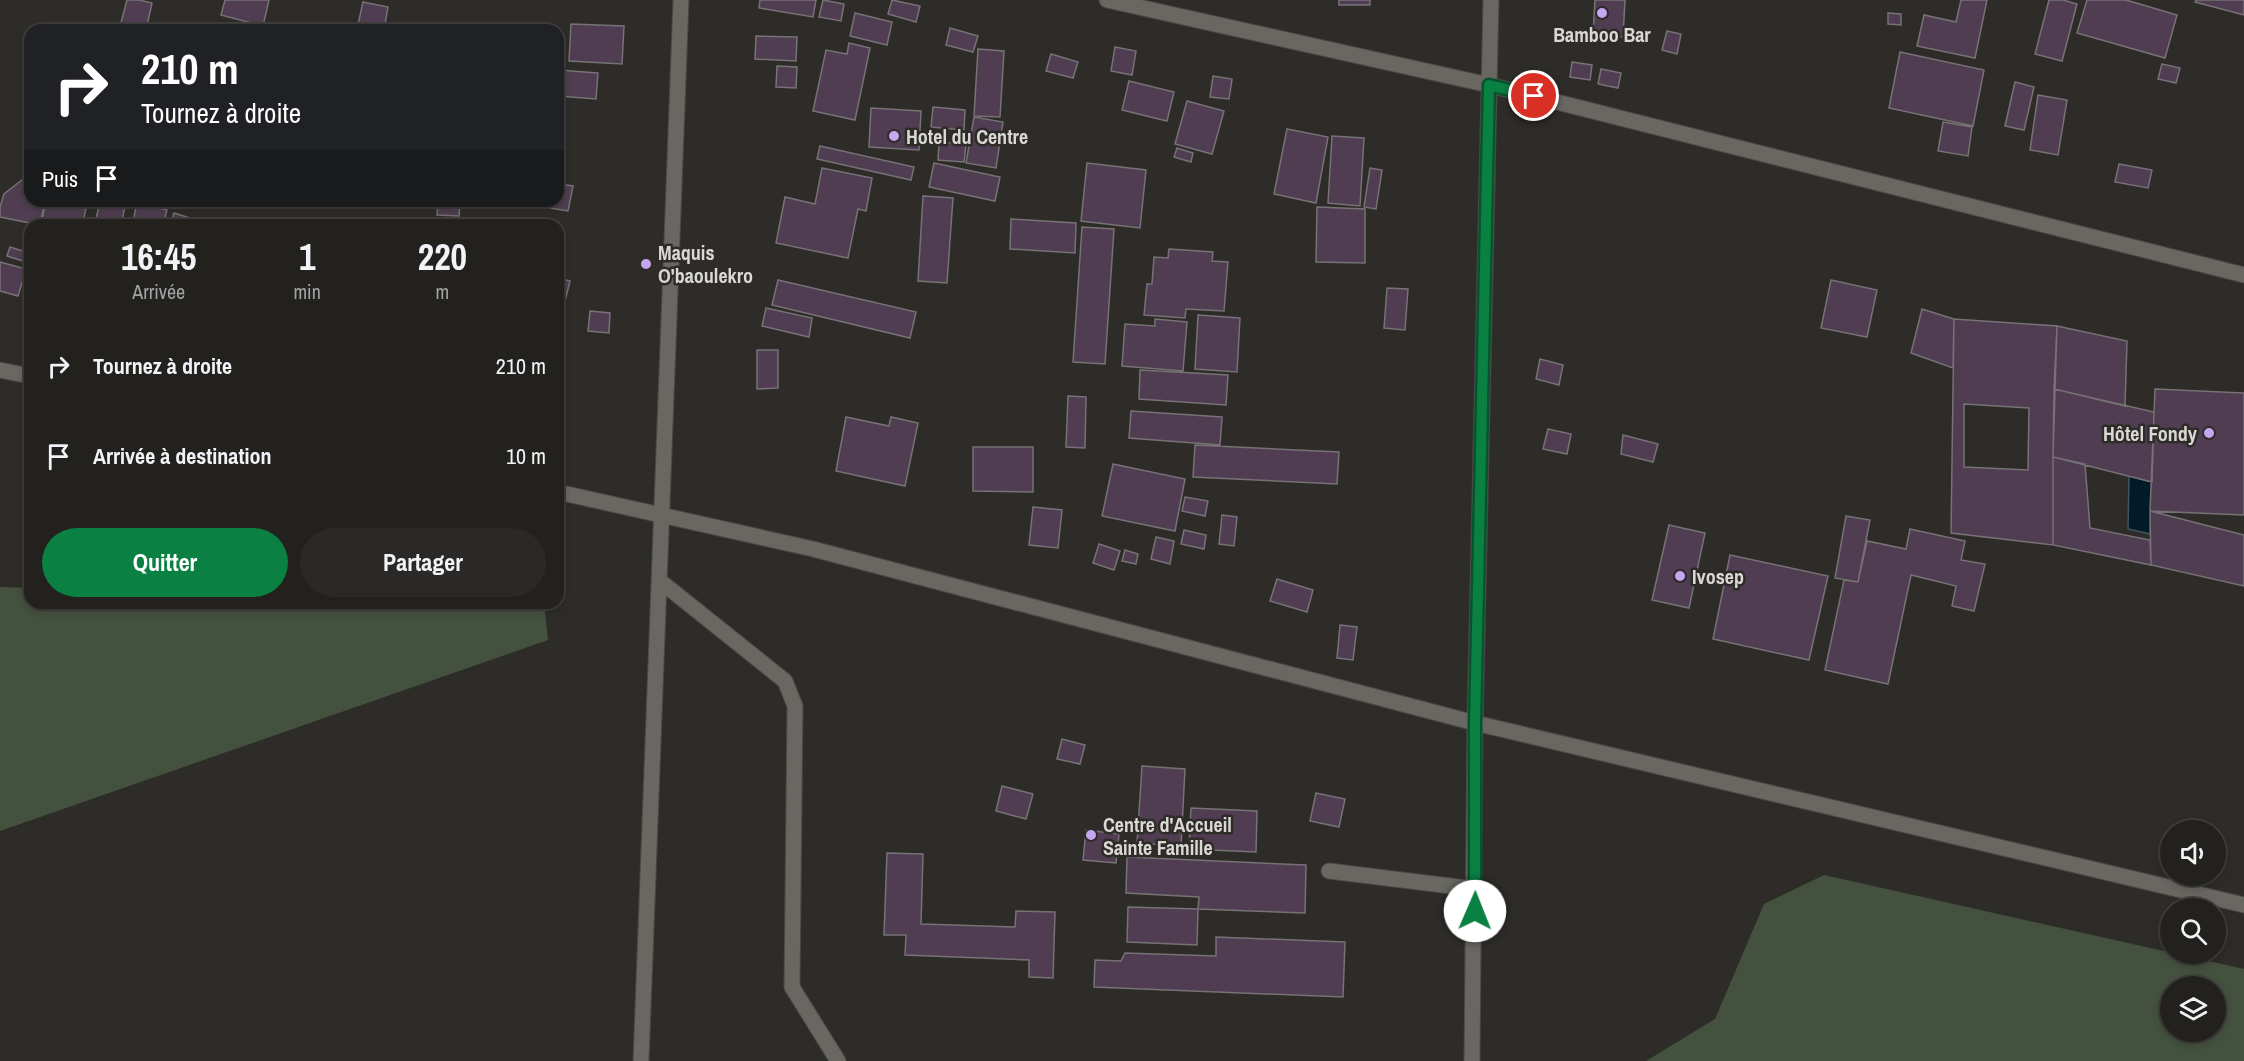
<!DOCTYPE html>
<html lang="fr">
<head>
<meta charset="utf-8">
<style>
	:root { --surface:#22211e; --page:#2a2927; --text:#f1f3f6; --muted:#a2a3a4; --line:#3f3e3c; --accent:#0b8043 }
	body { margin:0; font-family:"Archivo Narrow",sans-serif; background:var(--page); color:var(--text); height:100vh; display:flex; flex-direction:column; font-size:22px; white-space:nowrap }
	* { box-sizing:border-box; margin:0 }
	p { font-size:20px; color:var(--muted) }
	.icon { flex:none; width:33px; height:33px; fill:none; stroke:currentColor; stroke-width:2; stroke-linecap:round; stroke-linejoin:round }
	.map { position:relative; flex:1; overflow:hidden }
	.details { position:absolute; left:24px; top:219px; width:540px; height:390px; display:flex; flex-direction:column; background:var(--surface); border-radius:18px; box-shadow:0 3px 9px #0003,0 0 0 2px var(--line) }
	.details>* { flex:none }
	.hud { position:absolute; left:24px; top:24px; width:540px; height:183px; border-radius:18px; box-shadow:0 3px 9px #0003,0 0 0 2px var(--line); background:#202124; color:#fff; overflow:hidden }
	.controls { position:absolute; left:2160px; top:820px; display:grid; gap:12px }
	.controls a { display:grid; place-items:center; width:66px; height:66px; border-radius:50%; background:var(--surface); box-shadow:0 3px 9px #0003,0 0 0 2px var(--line); font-size:30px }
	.pin { position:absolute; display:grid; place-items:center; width:51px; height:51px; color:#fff; margin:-26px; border:3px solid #fff; border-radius:50%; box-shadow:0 2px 6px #0007 }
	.me { position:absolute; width:66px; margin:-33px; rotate:1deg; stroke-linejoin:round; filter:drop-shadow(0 0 4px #0008) }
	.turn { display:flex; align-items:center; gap:21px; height:126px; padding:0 18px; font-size:27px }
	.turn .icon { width:78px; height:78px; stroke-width:2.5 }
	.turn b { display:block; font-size:42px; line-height:51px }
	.then { display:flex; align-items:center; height:57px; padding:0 18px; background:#0003; gap:12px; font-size:22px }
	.eta { display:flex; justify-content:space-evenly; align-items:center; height:102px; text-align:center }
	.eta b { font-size:36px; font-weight:700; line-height:42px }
	.primary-button { display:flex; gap:12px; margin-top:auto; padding:12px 18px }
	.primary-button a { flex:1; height:69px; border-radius:36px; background:var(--accent); color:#fff; font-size:24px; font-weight:700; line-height:69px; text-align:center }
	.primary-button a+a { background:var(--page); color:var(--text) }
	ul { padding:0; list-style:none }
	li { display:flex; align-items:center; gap:18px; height:90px; padding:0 18px }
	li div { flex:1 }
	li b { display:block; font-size:22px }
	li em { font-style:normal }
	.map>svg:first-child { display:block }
	.green { fill:#45513f; fill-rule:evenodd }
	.water { fill:#011c28; stroke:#42545c; stroke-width:1.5 }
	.building { fill:#503d51; stroke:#767276; stroke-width:1.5; fill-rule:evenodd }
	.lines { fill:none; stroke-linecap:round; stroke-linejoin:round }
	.minor-casing { stroke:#494844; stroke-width:17 }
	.minor { stroke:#686762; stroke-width:15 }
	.route-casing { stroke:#07532c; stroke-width:15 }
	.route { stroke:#0b8043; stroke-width:10 }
	.poi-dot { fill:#c4a7f1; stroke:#2e2c28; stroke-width:2 }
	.labels { text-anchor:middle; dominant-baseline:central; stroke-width:5; stroke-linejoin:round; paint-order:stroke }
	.poi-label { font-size:20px; font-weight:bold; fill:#d9d8d5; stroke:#2e2c28; text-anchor:start }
</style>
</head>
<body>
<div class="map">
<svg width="2244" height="1061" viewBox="0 0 2244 1061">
	<rect width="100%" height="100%" fill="#2e2c28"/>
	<path class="green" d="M0,587L30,588V603H544L548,640L0,831Z
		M1824,875L2244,969V1061H1646L1715,1019L1764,904ZM2170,987H2216V1032H2170Z"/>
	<path class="water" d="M2129,476L2152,482L2150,534L2128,529Z"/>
	<path class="building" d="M127,0H139L152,3L146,30H119Z
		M225,0H269L263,26L221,15Z
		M760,0H816L813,17L759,8Z
		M823,0L844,4L841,21L819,17Z
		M892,0L920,6L916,22L888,14Z
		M1339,0H1370V5H1339Z
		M1595,0H1625L1623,37L1593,35Z
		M1961,0H1987L1975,58L1917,46L1924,15L1956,22Z
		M2049,0H2063L2077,4L2062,61L2035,54Z
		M2087,0H2126L2177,15L2165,58L2077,33Z
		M2196,0H2244V15L2195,2Z
		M363,2L388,7L384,30L357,29Z
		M855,13L892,22L887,45L850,36Z
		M1888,13L1901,14V25L1888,24Z
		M571,24L624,26L622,64L569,61Z
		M950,28L978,36L973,52L946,45Z
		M1667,31L1681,34L1677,54L1662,50Z
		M756,36L797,37L796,61L755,59Z
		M849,43L870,48L855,120L813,111L826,50L847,54Z
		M1115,47L1136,51L1132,75L1111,71Z
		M978,49L1004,51L1000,117L974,116Z
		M1900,52L1984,70L1973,126L1889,108Z
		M1051,54L1078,62L1073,78L1046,71Z
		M1572,62L1592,65L1590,80L1570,77Z
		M2162,64L2180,68L2176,83L2158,79Z
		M777,66L797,67L796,88L776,87Z
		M1601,69L1621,73L1618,88L1598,84Z
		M558,70L598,73L596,99L558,96Z
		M1213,76L1232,79L1229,99L1210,97Z
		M1129,81L1174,92L1167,121L1122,110Z
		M2015,82L2034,87L2024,130L2005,126Z
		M2038,95L2067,100L2058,155L2030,150Z
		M1187,101L1224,111L1212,154L1175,144Z
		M933,107L965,110L964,130L931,127Z
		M871,108L921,111L919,150L869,147Z
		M974,117L1003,122L996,168L966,163Z
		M1943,122L1972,127L1968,156L1938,151Z
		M1287,129L1328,137L1316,203L1274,194Z
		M1332,136L1364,138L1360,206L1328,203Z
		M939,142L966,144L964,162L938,160Z
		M820,146L914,167L911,180L817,159Z
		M1177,148L1193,153L1191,162L1174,157Z
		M934,163L1000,177L995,201L929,187Z
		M1087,163L1146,170L1140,228L1081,221Z
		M2119,164L2152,170L2148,188L2115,182Z
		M822,168L872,178L866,211L858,209L848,258L776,243L785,197L815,204Z
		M1370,168L1382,170L1376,209L1364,207Z
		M22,180L30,181V201H45L40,225L0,217V207L4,194Z
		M558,184L573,186L568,211L532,205V201H558Z
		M923,196L953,198L947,283L918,281Z
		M46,201L86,209L82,225H41Z
		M100,201L126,202L121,225L96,219Z
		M438,201H460L459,216L437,215Z
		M137,202L167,210L163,225H144L133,222Z
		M1317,207L1365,209V263L1316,262Z
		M174,213L190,218L188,225H170Z
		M1011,219L1076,223L1075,253L1010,249Z
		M1082,227L1114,229L1105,364L1073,362Z
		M10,247L29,253L26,262L7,256Z
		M1169,249L1213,252L1212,261L1228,262L1224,311L1186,309L1185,318L1144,315L1147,284H1152L1154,257L1168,258Z
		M0,262L26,269L18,296L0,291Z
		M558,278L570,281L565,301L558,299Z
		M778,280L916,312L910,338L772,305Z
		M1831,280L1877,290L1867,337L1821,328Z
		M1387,288L1408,289L1405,330L1384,328Z
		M766,308L812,318L809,337L762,326Z
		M1922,309L1954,319L1953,368L1911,353Z
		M590,311L610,313L609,333L588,331Z
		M1198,315L1240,318L1237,372L1195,369Z
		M1155,319L1187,322L1183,371L1122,366L1125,324L1155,326Z
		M1954,319L2057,326L2053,457V545L1951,533ZM1964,404L2029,408L2028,470L1964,467Z
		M2057,326L2127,341L2125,406L2054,389Z
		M757,350H778V388L757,389Z
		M1540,359L1563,365L1559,385L1536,379Z
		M1140,370L1228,375L1226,405L1139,399Z
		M2054,389L2154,412L2152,482L2053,457Z
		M2155,389L2244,393V515L2150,511Z
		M1068,396L1086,397L1085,448L1066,447Z
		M1131,411L1222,417L1220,445L1129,438Z
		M846,417L889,426L891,417L918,423L905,486L836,471Z
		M1548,429L1571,434L1567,454L1543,449Z
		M1623,435L1658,444L1653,462L1621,454Z
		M1195,445L1339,452L1337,484L1193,477Z
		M973,447H1033V492L973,491Z
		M2053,457L2085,464L2090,528L2150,540L2151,565L2053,545Z
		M1113,464L1185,479L1175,531L1102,516Z
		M1185,497L1208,501L1205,516L1182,511Z
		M1033,507L1062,510L1058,548L1029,545Z
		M2150,511L2244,535V586L2151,565Z
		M1222,515L1237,517L1234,546L1219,544Z
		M1846,516L1870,520L1858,582L1835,578Z
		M1669,525L1705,533L1689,608L1652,600Z
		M1910,529L1965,541L1961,560L1985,564L1974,611L1952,606L1956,586L1911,575L1888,684L1825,670L1844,580L1858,582L1867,541L1906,549Z
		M1184,530L1206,535L1204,549L1181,544Z
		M1156,537L1174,541L1170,564L1151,559Z
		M1099,544L1120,551L1114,570L1093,563Z
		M1125,550L1138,554L1136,564L1122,561Z
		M1730,555L1828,576L1809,660L1713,639Z
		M1277,579L1313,590L1307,612L1270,601Z
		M1340,625L1357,627L1353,660L1337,658Z
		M1062,739L1085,745L1080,764L1057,759Z
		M1142,766L1185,769L1181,846L1137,843Z
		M1002,786L1033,794L1026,819L996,811Z
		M1316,793L1345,799L1339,827L1310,821Z
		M1191,808L1257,811L1256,852L1189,849Z
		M1086,830L1119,834L1116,863L1083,860Z
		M887,853L923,854L921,924L1015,927L1016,911L1055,912L1053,978L1029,977V960L905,955L906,935H884Z
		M1127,857L1306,865L1305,913L1198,909L1199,897L1126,893Z
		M1128,907L1198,909L1197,945L1127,942Z
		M1216,937L1345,942L1343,997L1094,987L1095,960L1121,961L1125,953L1216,956Z"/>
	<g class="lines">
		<defs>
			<path id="minor" d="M1107,0L1489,85L2244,275
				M0,370L30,376
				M558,492L813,549L1475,723L2244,905
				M660,581L785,681L795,706L792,987L838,1061
				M1329,871L1475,889
				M641,1061L681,0
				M1472,1061L1475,723L1491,0"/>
		</defs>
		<use href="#minor" class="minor-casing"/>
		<use href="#minor" class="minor"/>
	</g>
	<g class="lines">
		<defs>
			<path id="route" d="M1475,911V723L1489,85L1534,96"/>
		</defs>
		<use href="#route" class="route-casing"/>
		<use href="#route" class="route"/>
	</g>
	<g class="poi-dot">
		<circle cx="1602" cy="13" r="6"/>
		<circle cx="894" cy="136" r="6"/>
		<circle cx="646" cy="264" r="6"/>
		<circle cx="2209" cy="433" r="6"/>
		<circle cx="1680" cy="576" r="6"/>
		<circle cx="1091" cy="835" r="6"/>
	</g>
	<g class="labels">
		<g class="poi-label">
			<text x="1602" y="34" text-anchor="middle">Bamboo Bar</text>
			<text x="906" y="136">Hotel du Centre</text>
			<text x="658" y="252">Maquis<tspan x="658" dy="23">O'baoulekro</tspan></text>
			<text x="2197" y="433" text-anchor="end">Hôtel Fondy</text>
			<text x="1692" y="576">Ivosep</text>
			<text x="1103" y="824">Centre d'Accueil<tspan x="1103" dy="23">Sainte Famille</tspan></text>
		</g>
	</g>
</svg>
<div class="controls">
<a><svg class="icon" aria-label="sound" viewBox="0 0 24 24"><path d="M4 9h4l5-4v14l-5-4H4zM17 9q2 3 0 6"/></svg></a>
<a><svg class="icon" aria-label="search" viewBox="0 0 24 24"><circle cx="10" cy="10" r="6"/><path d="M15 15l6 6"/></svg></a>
<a><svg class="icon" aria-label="layers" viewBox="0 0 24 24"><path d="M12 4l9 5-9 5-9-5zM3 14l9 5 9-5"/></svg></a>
</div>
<div class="pin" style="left:1534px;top:96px;background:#d93025"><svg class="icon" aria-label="arrive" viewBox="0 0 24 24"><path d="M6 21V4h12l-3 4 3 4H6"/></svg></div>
<svg class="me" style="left:1475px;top:911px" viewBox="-20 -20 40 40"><circle r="19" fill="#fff"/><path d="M0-13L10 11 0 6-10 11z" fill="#0b8043"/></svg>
<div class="hud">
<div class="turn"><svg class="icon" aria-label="right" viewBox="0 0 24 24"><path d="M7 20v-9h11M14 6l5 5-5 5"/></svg><div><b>210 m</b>Tournez à droite</div></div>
<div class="then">Puis<svg class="icon" aria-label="arrive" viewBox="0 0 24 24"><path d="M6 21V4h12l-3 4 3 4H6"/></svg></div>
</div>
<section class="details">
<div class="eta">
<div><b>16:45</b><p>Arrivée</p></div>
<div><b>1</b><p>min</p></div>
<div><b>220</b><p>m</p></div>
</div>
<ul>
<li><svg class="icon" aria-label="right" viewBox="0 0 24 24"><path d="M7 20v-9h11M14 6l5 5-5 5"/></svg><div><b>Tournez à droite</b></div><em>210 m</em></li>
<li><svg class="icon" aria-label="arrive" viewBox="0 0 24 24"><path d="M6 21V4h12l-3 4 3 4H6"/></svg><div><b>Arrivée à destination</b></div><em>10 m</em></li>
</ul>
<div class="primary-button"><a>Quitter</a><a>Partager</a></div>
</section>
</div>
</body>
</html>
